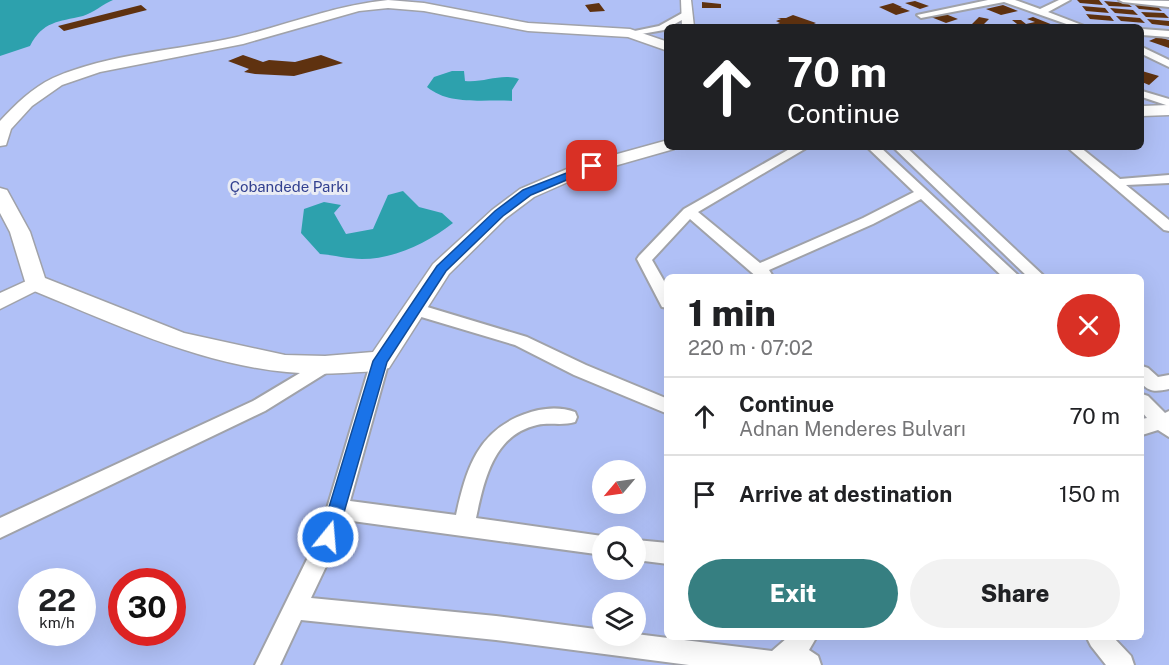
<!DOCTYPE html>
<html lang="en">
<head>
<meta charset="utf-8">
<style>
	:root { --surface:#fff; --page:#f2f2f2; --text:#202124; --muted:#757577; --line:#e0e0e0; --accent:#367f81 }
	body { margin:0; font-family:"Public Sans",sans-serif; background:var(--page); color:var(--text); height:100vh; display:flex; flex-direction:column; font-size:22px; white-space:nowrap }
	* { box-sizing:border-box; margin:0 }
	p { font-size:20px; color:var(--muted) }
	.icon { flex:none; width:33px; height:33px; fill:none; stroke:currentColor; stroke-width:2; stroke-linecap:round; stroke-linejoin:round }
	.map { position:relative; flex:1; overflow:hidden }
	.drawer { position:absolute; left:664px; top:274px; width:480px; height:366px; display:flex; flex-direction:column; background:var(--surface); border-radius:9px; box-shadow:0 6px 24px #0002 }
	.drawer>* { flex:none }
	.banner { position:absolute; left:664px; top:24px; width:480px; height:126px; border-radius:9px; box-shadow:0 6px 24px #0002; background:#202124; color:#fff; overflow:hidden }
	.needle { width:39px; rotate:241deg }
	.controls { position:absolute; left:592px; top:460px; display:grid; gap:12px }
	.controls a { display:grid; place-items:center; width:54px; height:54px; border-radius:50%; background:var(--surface); box-shadow:0 6px 24px #0002; font-size:30px }
	.speed { position:absolute; left:18px; top:568px; display:flex; gap:12px; font-size:30px; font-weight:700; text-align:center }
	.speed>* { display:grid; place-content:center; width:78px; height:78px; border-radius:50%; background:var(--surface); box-shadow:0 6px 24px #0002; line-height:1 }
	.speed small { font-size:15px; font-weight:400 }
	.speed .limit { border:9px solid #d22; background:#fff; color:#111 }
	.pin { position:absolute; display:grid; place-items:center; width:51px; height:51px; color:#fff; margin:-26px; border-radius:12px; box-shadow:0 3px 9px #0006 }
	.me { position:absolute; width:66px; margin:-33px; rotate:17deg; stroke-linejoin:round; filter:drop-shadow(0 0 4px #0008) }
	.turn { display:flex; align-items:center; gap:21px; height:126px; padding:0 24px; font-size:27px }
	.turn .icon { width:78px; height:78px; stroke-width:2.5 }
	.turn b { display:block; font-size:42px; line-height:51px }
	.round { display:grid; place-items:center; flex:none; width:63px; height:63px; border-radius:32px; background:var(--page) }
	.headline { display:flex; align-items:center; justify-content:space-between; height:102px; padding:0 24px }
	h1 { font-size:36px; font-weight:800; line-height:45px }
	.button { display:flex; gap:12px; margin-top:auto; padding:12px 24px }
	.button a { flex:1; height:69px; border-radius:36px; background:var(--accent); color:#fff; font-size:24px; font-weight:800; line-height:69px; text-align:center }
	.button a+a { background:var(--page); color:var(--text) }
	ul { padding:0; list-style:none }
	li { display:flex; align-items:center; gap:18px; height:78px; padding:0 24px; border-top:2px solid var(--line) }
	li div { flex:1 }
	li b { display:block; font-size:22px }
	li em { font-style:normal }
	.map>svg:first-child { display:block }
	.green { fill:#b0c0f6; fill-rule:evenodd }
	.water { fill:#2da1ad }
	.building { fill:#5f3210 }
	.lines { fill:none; stroke-linecap:round; stroke-linejoin:round }
	.minor-casing { stroke:#a0a2a9; stroke-width:4 }
	.tertiary-casing { stroke:#a0a2a9; stroke-width:3 }
	.secondary-casing { stroke:#a0a2a9; stroke-width:3 }
	.minor { fill:#fff; fill-rule:evenodd }
	.tertiary { fill:#fff; fill-rule:evenodd }
	.secondary { fill:#fff; fill-rule:evenodd }
	.route { fill:#1a73e8; stroke:#114b97; stroke-width:1.5 }
	.labels { text-anchor:middle; dominant-baseline:central; stroke-width:6; stroke-linejoin:round; paint-order:stroke }
	.far-park-label { font-size:15px; fill:#334190; stroke:#eaecf4 }
</style>
</head>
<body>
<div class="map">
<svg width="1169" height="665" viewBox="0 0 1169 665">
	<rect width="100%" height="100%" fill="#dddfe6"/>
	<path class="green" d="M0,0H1169V665H0ZM668,27H1142V147H668ZM668,278H1142V638H668ZM603,471H636V504H603ZM603,537H636V570H603ZM32,582H82V633H32ZM122,582H172V633H122ZM603,603H636V636H603Z"/>
	<path class="water" d="M0,0H113C103,4 93,13 83,16C58,22 43,21 30,46L0,56Z
		M452,71H464L465,81C484,83 501,73 519,79L512,90V101C484,99 450,106 427,87L434,77Z
		M403,191L419,207L442,213L453,223C427,243 395,259 362,259C348,259 334,255 320,254L301,233L304,209L324,202L341,205L334,213L346,234L373,229L388,195Z"/>
	<path class="building" d="M1077,0H1099L1103,5L1080,3Z
		M915,1L929,6L920,9L905,3Z
		M1104,1L1127,3L1132,7L1109,6Z
		M702,2L721,4V8H702Z
		M599,3L605,11L590,12L585,5Z
		M893,3L902,7H900L910,11L896,15L879,7Z
		M1134,4L1157,6L1162,11L1139,9Z
		M141,5L147,10L64,31L58,26Z
		M1003,5L1018,11L1001,15L986,9Z
		M1082,6L1105,8L1109,13L1086,11Z
		M1110,8L1133,10L1138,15L1115,13Z
		M1141,12L1164,13L1169,18L1146,17Z
		M943,13L958,19L946,23L931,17Z
		M1086,14L1110,16L1114,21L1090,19Z
		M793,15L816,23L807,27H784L777,24L780,23L776,21L781,19L777,18H786Z
		M1116,16L1140,18L1145,23L1121,21Z
		M979,17L989,19L982,26L972,24Z
		M1033,17L1053,25L1021,27L1012,20H1021L1026,24L1035,22L1027,19Z
		M1147,19L1169,21V26L1152,24Z
		M1158,37L1169,40V48L1149,41Z
		M243,55L263,62L269,60L295,62L321,55L343,63L294,76L255,74L244,72L249,69L228,61Z
		M1142,71L1159,76L1149,85L1142,82Z"/>
	<g class="lines">
		<defs>
			<path id="minor" d="M988,0H1015L1040,9L1059,0H1070L1048,12L1087,27H1075L1004,2L921,18L917,15Z
				M1119,0L1169,1V7L1123,2Z
				M686,11L690,14L689,16L664,30L630,36L625,33L659,26Z
				M1142,29L1169,31V37L1142,35Z
				M1142,47L1169,60V67L1142,54Z
				M1142,91L1169,99V106L1142,97Z
				M793,147H808L698,212L760,263L863,218L914,192L867,147H880L1021,278H1004L921,199L873,224L769,270L774,278H758L690,219L652,260L668,288V308L662,307L637,259L639,256L684,209Z
				M893,147H906L1046,278H1029Z
				M1067,147H1080L1120,179L1169,175V183L1126,185L1169,220V231L1164,230Z
				M414,303L527,337L586,365L668,399V414L574,375L515,345L408,313L406,309L408,305Z
				M380,355L386,356L389,361L350,501L456,515C466,470 477,431 525,414C540,408 559,406 575,412L577,417L575,422C562,426 550,422 537,425C493,435 484,481 476,518L609,537H603V555L345,520L340,537L311,598L496,616L603,630V636H636V634L772,651L787,638H816L809,650L818,656L821,665H689L496,640L301,620L280,665H255L319,535L371,361L374,356Z
				M325,358L331,360L334,365L331,370L265,411L0,538V518L253,401Z
				M1142,366L1148,368L1158,377L1169,375V389C1157,391 1151,393 1142,384Z
				M1142,394L1148,396L1165,413L1169,411V437L1158,430L1142,435V419L1147,418L1142,412Z
				M636,540L668,543V564L636,560Z
				M1087,638H1114L1131,656L1134,665H1106L1091,646Z"/>
			<path id="tertiary" d="M681,0H691L694,27H682Z
				M35,277L42,278L45,283L42,288L0,309V293Z"/>
			<path id="secondary" d="M388,0L424,3L528,23L630,29L668,42V51L628,37L528,31L424,11L388,8L359,11L243,44L100,72L62,85L32,106L11,129L6,145L0,146V121C15,105 32,88 53,78C110,53 176,51 237,37C287,25 336,5 388,0Z
				M1169,105V115L1142,116V106Z
				M668,140V147H675L674,149L586,174L534,197L506,218L449,274L389,368C374,372 359,372 343,373C233,381 127,329 27,288L10,232L0,213V188L7,190L30,232L45,278L184,333L285,355L325,356L373,352L433,264L492,210L520,189L574,166Z"/>
		</defs>
		<use href="#minor" class="minor-casing"/>
		<use href="#tertiary" class="tertiary-casing"/>
		<use href="#secondary" class="secondary-casing"/>
		<use href="#minor" class="minor"/>
		<use href="#tertiary" class="tertiary"/>
		<use href="#secondary" class="secondary"/>
	</g>
	<path class="route" d="M592,163L597,166L595,168L531,195L503,216L446,271L387,362L337,537L335,542L328,545L322,542L320,537L373,361L437,266L495,211L523,190Z"/>
	<g class="labels">
		<g class="far-park-label">
			<text x="289" y="186">Çobandede Parkı</text>
		</g>
	</g>
</svg>
<div class="controls">
<a><svg class="needle" viewBox="-14 -14 28 28"><path d="M0-13l5 13h-10z" fill="#e53935"/><path d="M0 13l5-13h-10z" fill="#757577"/></svg></a>
<a><svg class="icon" aria-label="search" viewBox="0 0 24 24"><circle cx="10" cy="10" r="6"/><path d="M15 15l6 6"/></svg></a>
<a><svg class="icon" aria-label="layers" viewBox="0 0 24 24"><path d="M12 4l9 5-9 5-9-5zM3 14l9 5 9-5"/></svg></a>
</div>
<div class="speed"><div>22<small>km/h</small></div><div class="limit">30</div></div>
<div class="pin" style="left:592px;top:166px;background:#d93025"><svg class="icon" aria-label="arrive" viewBox="0 0 24 24"><path d="M6 21V4h12l-3 4 3 4H6"/></svg></div>
<svg class="me" style="left:328px;top:537px" viewBox="-20 -20 40 40"><circle r="17" fill="#1a73e8" stroke="#fff" stroke-width="3"/><path d="M0-11L8 9 0 5-8 9z" fill="#fff"/></svg>
<div class="banner">
<div class="turn"><svg class="icon" aria-label="ahead" viewBox="0 0 24 24"><path d="M12 20V5M6 11l6-6 6 6"/></svg><div><b>70 m</b>Continue</div></div>
</div>
<section class="drawer">
<div class="headline"><div><h1>1 min</h1><p>220 m · 07:02</p></div><a class="round" style="background:#d93025;color:#fff"><svg class="icon" aria-label="close" viewBox="0 0 24 24"><path d="M6 6l12 12M18 6L6 18"/></svg></a></div>
<ul>
<li><svg class="icon" aria-label="ahead" viewBox="0 0 24 24"><path d="M12 20V5M6 11l6-6 6 6"/></svg><div><b>Continue</b><p>Adnan Menderes Bulvarı</p></div><em>70 m</em></li>
<li><svg class="icon" aria-label="arrive" viewBox="0 0 24 24"><path d="M6 21V4h12l-3 4 3 4H6"/></svg><div><b>Arrive at destination</b></div><em>150 m</em></li>
</ul>
<div class="button"><a>Exit</a><a>Share</a></div>
</section>
</div>
</body>
</html>
